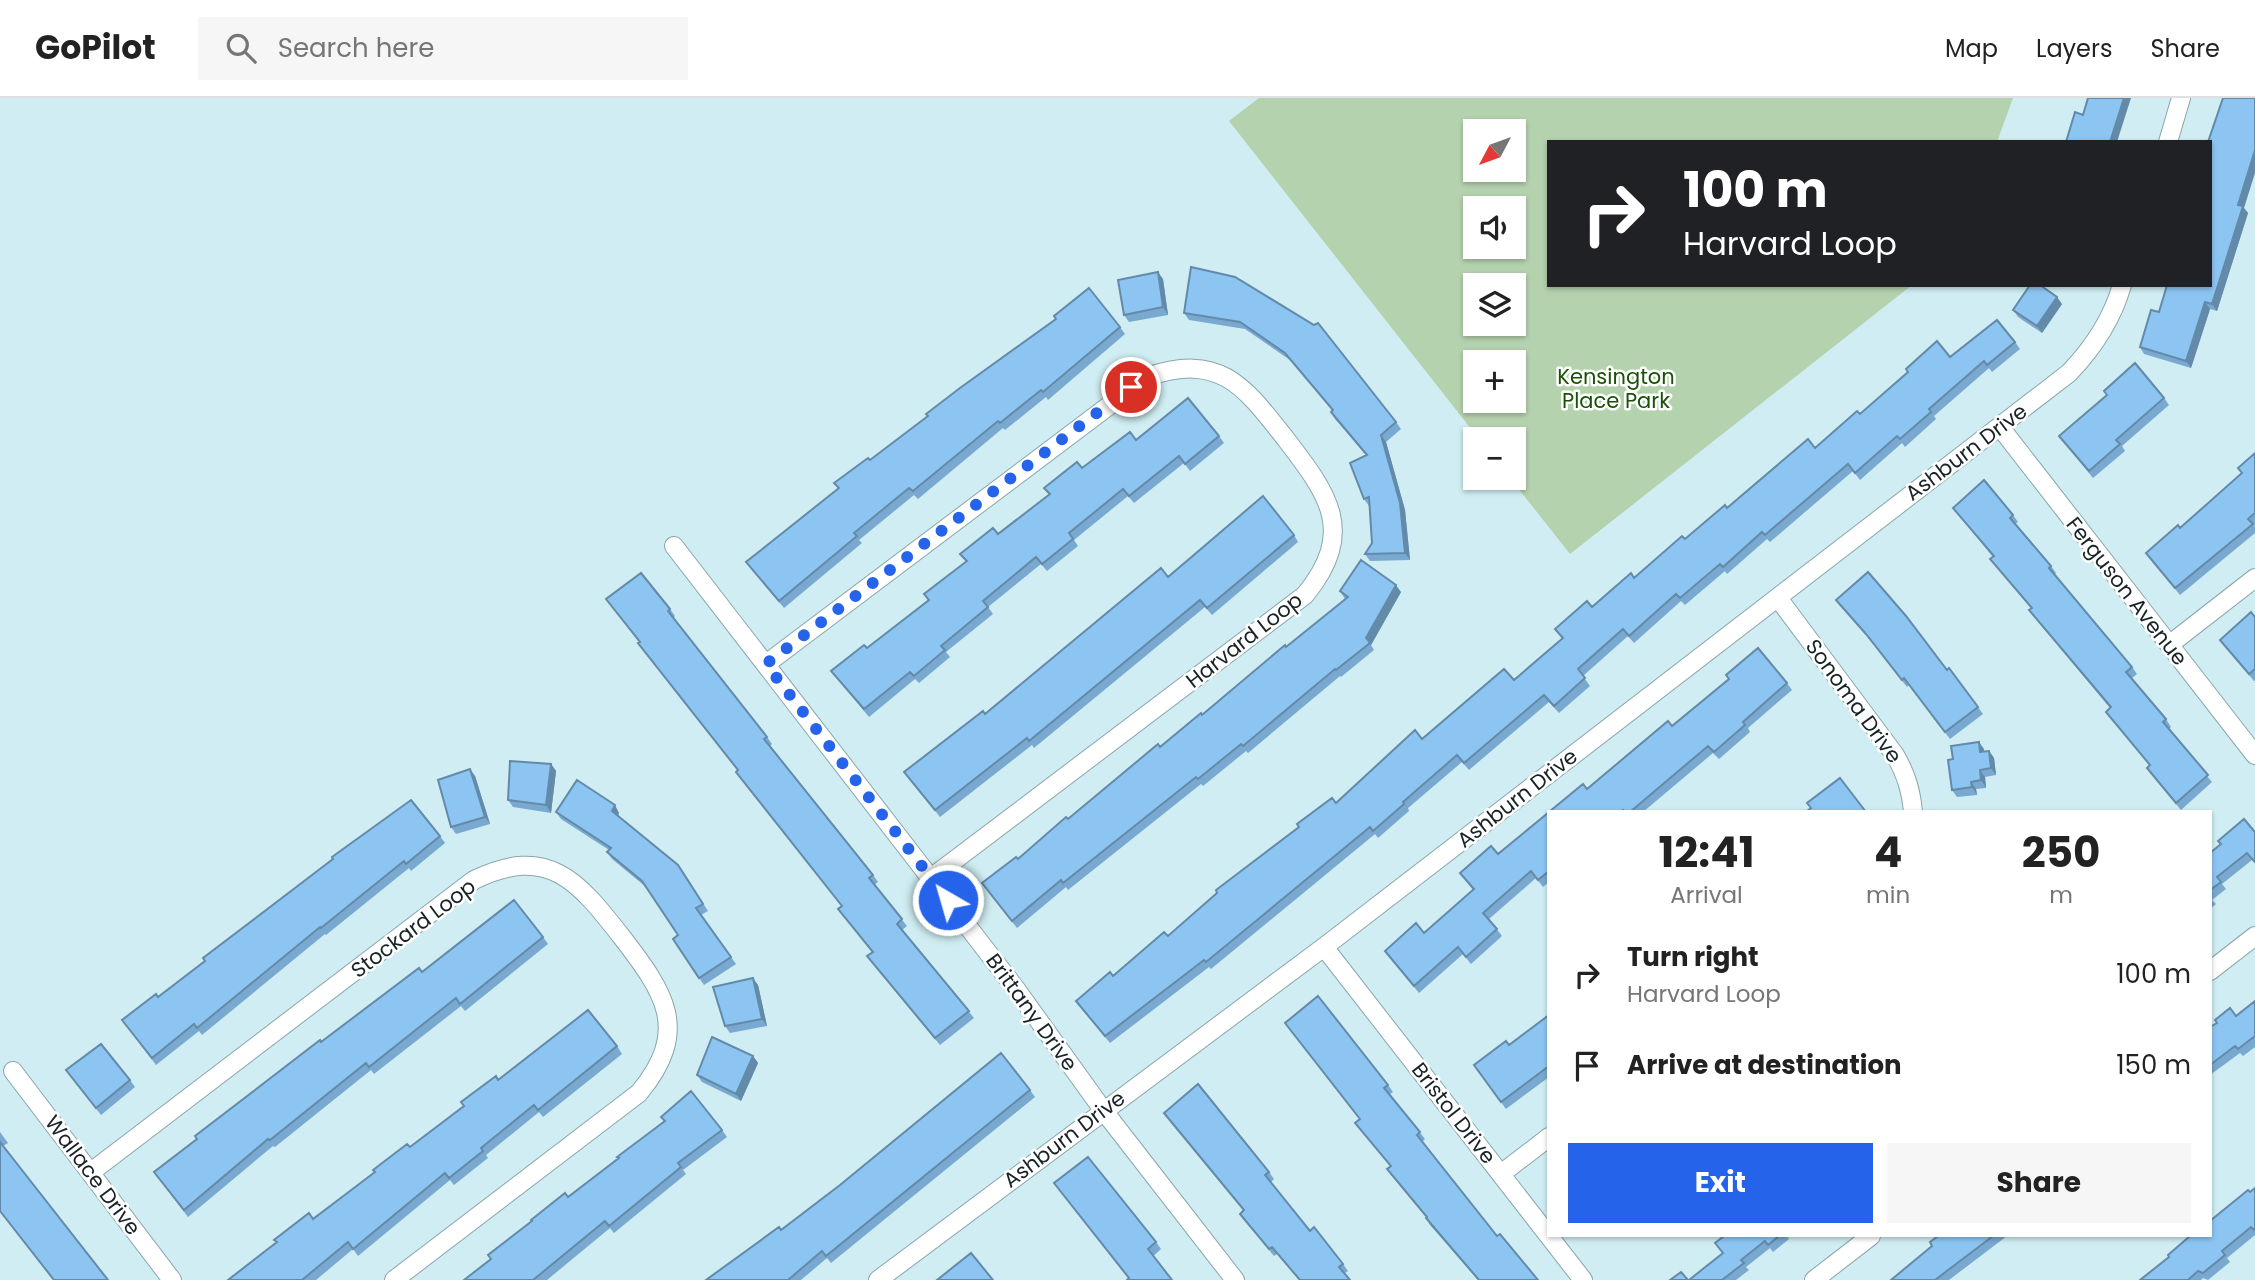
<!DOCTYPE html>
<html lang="en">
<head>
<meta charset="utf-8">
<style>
	:root { --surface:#fff; --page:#f6f6f6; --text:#222; --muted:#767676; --line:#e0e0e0; --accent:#2563eb }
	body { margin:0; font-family:Poppins,sans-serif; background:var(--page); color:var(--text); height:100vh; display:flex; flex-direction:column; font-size:26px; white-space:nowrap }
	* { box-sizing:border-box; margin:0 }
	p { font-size:23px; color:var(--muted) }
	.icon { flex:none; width:38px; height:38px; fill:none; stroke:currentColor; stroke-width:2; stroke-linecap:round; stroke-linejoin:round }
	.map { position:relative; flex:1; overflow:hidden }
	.details { position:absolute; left:1547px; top:712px; width:665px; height:427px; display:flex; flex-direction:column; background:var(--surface); border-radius:0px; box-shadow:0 2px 5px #0004 }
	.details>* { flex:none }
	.top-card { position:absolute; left:1547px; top:42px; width:665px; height:147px; border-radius:0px; box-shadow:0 2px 5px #0004; background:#202124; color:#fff; overflow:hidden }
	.needle { width:46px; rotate:229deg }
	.tools { position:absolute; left:1463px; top:21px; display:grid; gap:14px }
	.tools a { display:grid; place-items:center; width:63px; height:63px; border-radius:0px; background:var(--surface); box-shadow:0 2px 5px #0004; font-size:35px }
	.pin { position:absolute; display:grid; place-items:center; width:60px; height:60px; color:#fff; margin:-30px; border:4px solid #fff; border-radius:50%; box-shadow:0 2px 7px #0007 }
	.me { position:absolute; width:77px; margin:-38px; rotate:322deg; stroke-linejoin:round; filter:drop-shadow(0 0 5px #0008) }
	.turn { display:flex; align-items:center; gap:24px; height:147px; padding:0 21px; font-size:32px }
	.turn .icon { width:91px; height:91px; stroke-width:2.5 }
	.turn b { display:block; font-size:49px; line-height:60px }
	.eta { display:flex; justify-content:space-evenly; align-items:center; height:119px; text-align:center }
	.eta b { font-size:42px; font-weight:700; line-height:49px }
	.action { display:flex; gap:14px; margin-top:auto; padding:14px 21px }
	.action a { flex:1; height:80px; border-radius:0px; background:var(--accent); color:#fff; font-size:28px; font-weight:700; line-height:80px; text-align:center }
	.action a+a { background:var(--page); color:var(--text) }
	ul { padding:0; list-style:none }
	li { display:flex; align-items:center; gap:21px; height:91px; padding:0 21px }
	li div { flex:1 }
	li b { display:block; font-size:26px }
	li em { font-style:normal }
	header { display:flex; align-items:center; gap:42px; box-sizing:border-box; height:98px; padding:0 35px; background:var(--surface); border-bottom:2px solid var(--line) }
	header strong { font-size:33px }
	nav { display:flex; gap:38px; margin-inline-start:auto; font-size:24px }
	.search { width:490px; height:63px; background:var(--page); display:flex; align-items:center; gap:18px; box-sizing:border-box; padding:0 24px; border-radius:0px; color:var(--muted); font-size:26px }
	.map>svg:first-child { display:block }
	.green { fill:#b5d2ae; fill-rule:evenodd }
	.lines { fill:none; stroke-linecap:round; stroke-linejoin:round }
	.street-casing { stroke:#8aa6ab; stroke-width:20 }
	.street { stroke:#fff; stroke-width:18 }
	.wall { fill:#79a9d0 }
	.shaded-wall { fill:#638aa9 }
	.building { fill:#8dc5f2; stroke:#638aa9; stroke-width:2 }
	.route { stroke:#2563eb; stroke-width:12; stroke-dasharray:0 21.6 }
	.labels { text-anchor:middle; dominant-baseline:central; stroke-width:5; stroke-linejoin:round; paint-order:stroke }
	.park-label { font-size:21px; fill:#1a5107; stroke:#fff }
	.street-label { font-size:21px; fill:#172324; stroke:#fff }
</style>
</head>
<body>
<header>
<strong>GoPilot</strong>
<div class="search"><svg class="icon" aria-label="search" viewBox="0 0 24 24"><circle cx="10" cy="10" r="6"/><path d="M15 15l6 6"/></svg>Search here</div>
<nav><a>Map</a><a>Layers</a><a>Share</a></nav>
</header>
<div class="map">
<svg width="2255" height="1182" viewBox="0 0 2255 1182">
	<rect width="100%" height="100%" fill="#cfedf2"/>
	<path class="green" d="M1259,0H2013L1997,44H1549V187H1912L1570,456L1510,380H1514V341H1479L1229,23ZM1475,33H1514V72H1475ZM1475,110H1514V149H1475ZM1475,187H1514V226H1475ZM1475,264H1514V303H1475Z"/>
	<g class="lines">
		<defs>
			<path id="street" d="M2168,44L2181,0
				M2000,329L2255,657
				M674,448L1016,891L1103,1012L1235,1182
				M1778,500L1895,657C1906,676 1911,692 1913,714
				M2169,547L2255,480
				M766,566L1147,279C1220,254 1244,288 1285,340C1328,396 1357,433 1305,497L931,780
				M1324,849L1583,1182
				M2210,873L2255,838
				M13,973L172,1182
				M91,1074L474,782C548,746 578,783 621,838C665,895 691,932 639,995L394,1182
				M1501,1076L1549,1039
				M878,1182L1324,849L2069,275C2094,249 2112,222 2122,187
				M1814,1182L1871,1138"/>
		</defs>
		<use href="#street" class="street-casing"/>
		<use href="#street" class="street"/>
	</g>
	<path class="wall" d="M2244,110L2248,115L2217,213L2210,211L2191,270L2144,256L2140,249Z
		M1191,169L1396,324L1401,331L1386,344L1405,412L1410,462L1370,463L1365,456L1372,445L1369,408L1364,401L1367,358L1335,321L1331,314L1332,312L1290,262L1245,231L1189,222L1184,215Z
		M1163,181L1168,217L1129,224L1124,217Z
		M2062,206L2042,235L2018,219L2013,212Z
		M1120,229L1125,236L1048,302L1046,299L1005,332L1003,330L918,401L914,397L859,442L862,445L784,510L746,464L838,390L834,385L870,362Z
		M2015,244L2020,251L1992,274L1989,270L1934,318L1936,321L1905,349L1902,345L1860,382L1853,373L1770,444L1767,441L1727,476L1725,473L1685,507L1681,503L1634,545L1628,538L1583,578L1590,588L1559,615L1549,604L1469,672L1462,664L1408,710L1409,713L1378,740L1375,736L1211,871L1209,869L1110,945L1081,910L1076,903L1113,878L1168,838L1336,705L1422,641L1514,582L1562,540L1555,531L1592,509L1634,480L1727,410L1815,350L1860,316L1950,259Z
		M2164,300L2169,307L2122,348L2125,353L2093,380L2059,338Z
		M1219,338L1224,345L1190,373L1184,365L1134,405L1128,398L1074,442L1078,448L1047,473L1041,466L988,509L993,516L946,554L950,559L919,585L915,581L869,619L831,573L867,550L928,502L924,496L966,464L960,456L998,436L1049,397L1044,390L1136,342Z
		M2255,355V427L2254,428L2255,429V435L2180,497L2146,455L2180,430L2242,375L2238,370Z
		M1953,410L2013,417L2018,424L2015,426L2051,468L2056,475L2054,477L2132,569L2137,576L2132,580L2166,621L2171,629L2169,631L2212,684L2181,712L2152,677L2147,670L2150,667L2106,614L2110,610L2034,519L2029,512L2031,510L1990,461L1993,459Z
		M1294,437L1298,444L1212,517L1205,509L1034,650L1032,647L940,719L904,674L985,616L1168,479Z
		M1340,493L1401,494L1371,547L1374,552L1341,579L1340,578L1248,655L1246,653L1203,688L1201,686L1068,792L1066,789L1017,830L982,785L1018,761L1160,649L1202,617L1286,549L1345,501Z
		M606,501L670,511L675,518L673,520L767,639L772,646L770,648L873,777L878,784L874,787L907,828L902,832L974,920L940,947L872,865L867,858L872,854L838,811L842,808L741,681L736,674L738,672Z
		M1836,502L1947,572L1949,570L1983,616L1950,641L1909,587L1907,589L1871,543Z
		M2255,519V583H2254L2220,542Z
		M1787,585L1792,592L1748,630L1750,634L1719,661L1713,655L1643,714H1549L1587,691L1672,628Z
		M1984,651V654L1989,653L1994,660L1996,677L1985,679L1986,690L1976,691L1977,697L1957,699L1952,692L1953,661Z
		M551,666L556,673L551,715L513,709L508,702Z
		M475,678L490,726L456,736L451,729Z
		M556,714L619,715L618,718L678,767L708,813L701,817L736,866L704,887L673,841L678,837L646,789L612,761L607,754L609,752L561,721Z
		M1549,714V784L1543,789L1536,780L1489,821L1502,838L1471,866L1463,856L1419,895L1385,853L1424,835L1473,792L1460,775L1498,756Z
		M2255,734V765L2252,762L2222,786L2226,791L2212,802L2216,806L2210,811V755Z
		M440,738L445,745L411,773L409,770L326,837L325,836L202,937L199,933L156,967L122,922L158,899L205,863Z
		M543,839L548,846L465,913L461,908L374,976L371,972L275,1049L273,1048L188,1119L154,1074L321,944Z
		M758,887L767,928L730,935L725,928Z
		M2255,903V949L2243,958L2240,955L2210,977V929L2236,918Z
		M1549,917V979L1506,1011L1474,967L1509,947Z
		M1290,932L1388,987L1393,994L1390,996L1425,1041L1422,1044L1497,1138L1538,1182H1478L1430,1127L1426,1120V1119L1392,1078L1387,1071L1391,1068L1355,1025L1360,1022Z
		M617,948L622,956L543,1019L539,1014L486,1057L488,1060L454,1087L450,1082L358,1158L353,1151L316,1182H228L410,1049Z
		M753,958L758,965L741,1003L702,984L697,977Z
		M66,972L130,982L135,989L101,1017Z
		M1030,992L1035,999L831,1165L827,1160L801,1182H706L781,1132Z
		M1164,1015L1269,1074L1274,1081L1271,1084L1310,1133L1343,1166L1348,1173L1345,1175L1350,1182H1299L1277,1156L1274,1158L1245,1123L1240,1116L1244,1113Z
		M664,1023L722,1032L727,1039L683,1072L686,1076L614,1135L610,1130L547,1182H464Z
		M0,1034L8,1045L3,1048L0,1114Z
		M1054,1085L1156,1144L1161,1151L1129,1181Z
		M2255,1090V1137L2227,1160L2230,1164L2208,1182L2203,1180L2201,1182H2140L2210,1138L2250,1094Z
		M1724,1138H1787L1789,1141L1773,1154L1770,1150L1746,1169L1749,1172L1736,1182H1689L1723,1155L1715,1145Z
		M1938,1138H2007L1949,1182H1891L1932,1148Z"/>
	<path class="shaded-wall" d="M2124,0H2131L2117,44H2110Z
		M2255,52V75L2244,110L2248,115L2217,213L2212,206L2238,107Z
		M1158,174L1163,181L1168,217L1163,209Z
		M2057,199L2062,206L2042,235L2037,228Z
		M2205,204L2210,211L2191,270L2186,263Z
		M1381,337L1386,344L1405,412L1410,462L1405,455Z
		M1396,487L1401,494L1371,547L1366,540Z
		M1979,644L1984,651L1985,661L1980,654Z
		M1989,653L1994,660L1996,677L1991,670Z
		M551,666L556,673L551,715L546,707Z
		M470,671L475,678L490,726L485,719Z
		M1980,672L1985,679L1986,690L1981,682Z
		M1971,684L1976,691L1977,697L1972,689Z
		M615,707L619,715L616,720L612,713Z
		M753,880L758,887L767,928L762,921Z
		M753,958L758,965L741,1003L736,996Z"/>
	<path class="building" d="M2088,0H2124L2110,44H2066L2075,14L2083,17Z
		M2223,0H2255V52L2238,107L2243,108L2212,206L2205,204L2186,263L2140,249L2151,212L2159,214L2167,187H2210V44H2208Z
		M1191,169L1235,179L1314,227L1318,225L1396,324L1381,337L1400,405L1405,455L1365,456L1372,445L1369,399L1364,401L1350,365L1367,357L1331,314L1333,312L1285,255L1240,224L1184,215Z
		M1158,174L1163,209L1124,217L1118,182Z
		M2030,187H2040L2057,199L2037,228L2013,212Z
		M1089,190L1120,229L1043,294L1041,292L1000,325L998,323L913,393L909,390L854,435L857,438L779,503L746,464L839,390L834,385L868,360L870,362L928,318L926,316L960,290L1056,221L1054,218Z
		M1997,222L2015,244L1987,267L1984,263L1929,311L1931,314L1900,341L1897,338L1855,375L1848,366L1765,437L1762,434L1723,469L1720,466L1680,500L1676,496L1629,538L1623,531L1578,571L1585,580L1554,608L1544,597L1464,665L1457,657L1403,704L1404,706L1373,733L1370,729L1206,864L1204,862L1105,938L1076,903L1110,874L1113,878L1164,834L1168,838L1217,795L1216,792L1299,729L1297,726L1332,700L1336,705L1415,632L1422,641L1504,571L1514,582L1563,540L1555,531L1587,503L1592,509L1631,475L1634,480L1682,438L1685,441L1725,407L1727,410L1808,341L1815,350L1857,313L1860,316L1908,274L1906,271L1937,243L1950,259Z
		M2135,265L2164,300L2116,342L2120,346L2089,373L2059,338L2107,297L2104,293Z
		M1188,300L1219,338L1185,366L1179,358L1129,398L1123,391L1069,435L1073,441L1042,466L1036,459L983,503L988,509L941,548L945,552L914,578L910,574L864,611L831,573L864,547L867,550L929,502L924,496L967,463L960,456L993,430L998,436L1050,396L1044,390L1077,364L1082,370L1130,334L1136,342Z
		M2255,355V415L2248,421L2253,426L2175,490L2146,455L2178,427L2180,430L2242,375L2238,370Z
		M1984,382L2013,417L2010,420L2051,468L2049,470L2132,569L2126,574L2166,621L2163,624L2208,677L2176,705L2147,670L2150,667L2106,614L2111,609L2029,512L2032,510L1990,461L1994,458L1953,410Z
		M1263,398L1294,437L1207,510L1200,502L1029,643L1027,640L935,712L904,674L983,613L985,616L1161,470L1168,479Z
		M1361,462L1396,487L1366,540L1370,545L1336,572L1335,571L1243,648L1241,646L1198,681L1196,679L1063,785L1061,782L1012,823L982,785L1016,759L1018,761L1066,719L1068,721L1158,646L1160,649L1201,615L1202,617L1285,547L1286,549L1348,499L1340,493Z
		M1868,474L1906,518L1947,572L1949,570L1978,609L1945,634L1904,580L1902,582L1866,536L1836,502Z
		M641,475L670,511L668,513L767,639L764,641L873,777L869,780L902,821L897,826L969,913L935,940L867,858L873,854L838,811L842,808L736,674L738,672L638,545L640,544L606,501Z
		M2251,514L2255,519V571L2249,576L2220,542Z
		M1758,550L1787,585L1743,624L1745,627L1714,654L1708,648L1630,714H1625L1623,712L1620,714H1549L1583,686L1587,691L1668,623L1672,628L1729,581L1726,577Z
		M1979,644L1980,654L1989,653L1991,670L1980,672L1981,682L1971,684L1972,689L1952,692L1948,662L1953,661L1951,648Z
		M510,663L551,666L546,707L508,702Z
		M470,671L485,719L451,729L438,682Z
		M1840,680L1866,714H1806L1811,710L1807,705Z
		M577,682L615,707L612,713L678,767L703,806L696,810L731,859L699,880L673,841L678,837L642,783L607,754L611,750L556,714Z
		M411,702L440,738L406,766L404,763L321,830L320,829L197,930L194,926L152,960L122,922L156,896L158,899L205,863L203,860L333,761L332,759Z
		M1549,714V773L1538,782L1531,773L1483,815L1497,831L1466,859L1458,849L1414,888L1385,853L1416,825L1424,835L1474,791L1460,775L1491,748L1498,756Z
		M2244,721L2255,734V764L2247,755L2217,779L2221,784L2210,792V755L2221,746L2218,743Z
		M514,802L543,839L460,906L456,900L369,969L366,965L270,1042L268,1041L184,1112L154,1074L197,1041L195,1038L320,942L321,944L419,870L422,874Z
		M753,880L762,921L725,928L713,889Z
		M1318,898L1388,987L1384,990L1420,1034L1417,1037L1497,1138L1500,1136L1538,1182H1479L1426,1120L1427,1119L1387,1071L1391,1068L1355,1025L1360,1021L1285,925Z
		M2255,903V938L2238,951L2235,948L2210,967V929L2217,925L2215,922L2230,910L2236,918Z
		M588,912L617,948L538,1012L534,1007L481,1050L483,1053L449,1080L445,1075L353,1151L348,1144L302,1182H228L277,1144L274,1142L309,1115L313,1121L375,1074L373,1072L407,1046L410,1049L464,1008L461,1004L496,978L498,982Z
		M1549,917V968L1501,1004L1474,967L1506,943L1509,947Z
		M712,939L753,958L736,996L697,977Z
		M101,946L130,982L96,1010L66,972Z
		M1001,955L1030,992L826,1158L822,1153L788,1182H706L779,1129L781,1132L840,1087Z
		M1198,986L1269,1074L1265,1077L1310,1133L1314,1129L1343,1166L1339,1169L1350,1182H1300L1272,1149L1269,1151L1240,1116L1244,1112L1164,1015Z
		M691,993L722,1032L678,1065L681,1069L609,1128L605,1123L533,1182H464L491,1161L488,1157L532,1123L531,1122L565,1095L568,1099L619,1060L617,1059L665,1023L661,1019Z
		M0,1044L108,1182H54L0,1113Z
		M1088,1059L1156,1144L1148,1151L1172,1182H1127L1129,1180L1054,1085Z
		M2255,1090V1131L2254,1132L2251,1129L2222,1153L2225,1157L2203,1175L2198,1173L2188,1182H2140L2169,1159L2168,1157L2190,1138H2210V1123L2248,1092L2250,1094Z
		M1724,1138H1779L1768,1147L1765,1143L1741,1162L1744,1165L1722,1182H1689L1723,1155L1715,1145Z
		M1938,1138H1993L1935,1182H1891L1932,1148L1930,1144Z
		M971,1155L993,1182H937Z
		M1681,1174L1688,1182H1670Z"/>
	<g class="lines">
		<path class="route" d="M948,802L766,566L1131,289"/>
	</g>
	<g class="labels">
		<g class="park-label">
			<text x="1616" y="278">Kensington<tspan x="1616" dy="24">Place Park</tspan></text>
		</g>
		<g class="street-label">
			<text transform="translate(1966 354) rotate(-37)">Ashburn Drive</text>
			<text transform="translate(2127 493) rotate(52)">Ferguson Avenue</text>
			<text transform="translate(1244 542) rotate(-38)">Harvard Loop</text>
			<text transform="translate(1854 603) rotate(54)">Sonoma Drive</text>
			<text transform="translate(1517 700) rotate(-38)">Ashburn Drive</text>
			<text transform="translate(413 830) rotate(-37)">Stockard Loop</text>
			<text transform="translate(1032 914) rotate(54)">Brittany Drive</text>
			<text transform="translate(1454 1015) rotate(52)">Bristol Drive</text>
			<text transform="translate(1064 1041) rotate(-37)">Ashburn Drive</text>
			<text transform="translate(93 1077) rotate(53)">Wallace Drive</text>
		</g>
	</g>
</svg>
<div class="tools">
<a><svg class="needle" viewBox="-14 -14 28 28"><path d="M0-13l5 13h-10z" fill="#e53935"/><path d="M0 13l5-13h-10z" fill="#767676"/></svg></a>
<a><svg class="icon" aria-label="sound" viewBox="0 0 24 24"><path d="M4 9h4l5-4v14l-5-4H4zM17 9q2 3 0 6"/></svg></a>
<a><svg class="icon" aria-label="layers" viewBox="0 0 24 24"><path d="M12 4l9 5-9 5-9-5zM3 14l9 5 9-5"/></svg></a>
<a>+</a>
<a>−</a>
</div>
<div class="pin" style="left:1131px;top:289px;background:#d93025"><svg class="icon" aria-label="arrive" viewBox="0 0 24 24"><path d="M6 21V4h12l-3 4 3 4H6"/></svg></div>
<svg class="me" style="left:948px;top:802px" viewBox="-20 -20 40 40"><circle r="17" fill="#2563eb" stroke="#fff" stroke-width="3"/><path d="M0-11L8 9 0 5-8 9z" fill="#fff"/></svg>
<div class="top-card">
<div class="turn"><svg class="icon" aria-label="right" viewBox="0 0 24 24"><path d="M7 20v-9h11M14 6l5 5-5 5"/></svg><div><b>100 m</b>Harvard Loop</div></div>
</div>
<section class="details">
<div class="eta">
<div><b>12:41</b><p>Arrival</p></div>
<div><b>4</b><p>min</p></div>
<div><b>250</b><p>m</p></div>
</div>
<ul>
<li><svg class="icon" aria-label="right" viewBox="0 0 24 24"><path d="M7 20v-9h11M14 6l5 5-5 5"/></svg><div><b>Turn right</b><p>Harvard Loop</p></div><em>100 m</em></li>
<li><svg class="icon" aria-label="arrive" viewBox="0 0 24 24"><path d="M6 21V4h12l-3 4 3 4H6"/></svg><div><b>Arrive at destination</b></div><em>150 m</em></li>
</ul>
<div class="action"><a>Exit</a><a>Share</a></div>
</section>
</div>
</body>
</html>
